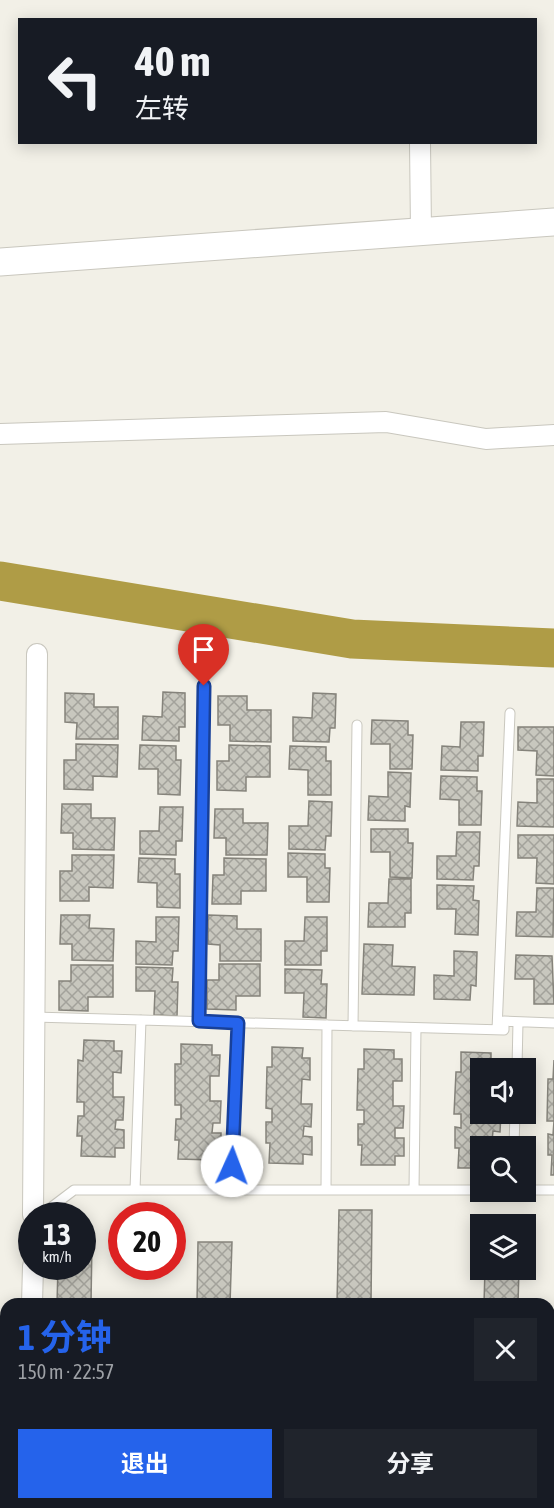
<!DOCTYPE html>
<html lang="zh">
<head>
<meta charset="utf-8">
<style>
	:root { --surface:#171b24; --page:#20242c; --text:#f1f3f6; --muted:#9ea1a6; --accent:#2563eb }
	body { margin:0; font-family:"Asap Condensed","Noto Sans SC",sans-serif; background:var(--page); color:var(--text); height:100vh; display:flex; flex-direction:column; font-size:22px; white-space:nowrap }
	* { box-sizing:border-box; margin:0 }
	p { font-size:20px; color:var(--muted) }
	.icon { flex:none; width:33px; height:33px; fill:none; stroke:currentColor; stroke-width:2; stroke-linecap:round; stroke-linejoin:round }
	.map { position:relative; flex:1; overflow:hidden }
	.sheet { position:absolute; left:0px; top:1298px; width:555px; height:212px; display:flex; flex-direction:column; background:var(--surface); border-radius:18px 18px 0 0; box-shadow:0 3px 15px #0003 }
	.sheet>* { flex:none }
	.top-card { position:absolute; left:18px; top:18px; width:519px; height:126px; border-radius:0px; box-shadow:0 3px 15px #0003; background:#171b24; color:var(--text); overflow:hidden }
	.fabs { position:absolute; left:470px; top:1058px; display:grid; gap:12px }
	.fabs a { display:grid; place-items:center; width:66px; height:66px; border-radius:0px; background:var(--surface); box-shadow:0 3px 15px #0003; font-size:30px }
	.speed { position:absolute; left:18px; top:1202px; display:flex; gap:12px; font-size:30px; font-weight:700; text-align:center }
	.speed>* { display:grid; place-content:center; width:78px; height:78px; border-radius:50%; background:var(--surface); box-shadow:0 3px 15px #0003; line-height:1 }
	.speed small { font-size:15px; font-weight:400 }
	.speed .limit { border:9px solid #d22; background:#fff; color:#111 }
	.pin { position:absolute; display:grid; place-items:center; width:51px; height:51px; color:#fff; margin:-62px -26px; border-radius:50% 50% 50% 0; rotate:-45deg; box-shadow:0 0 6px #0007 }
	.pin .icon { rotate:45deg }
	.me { position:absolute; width:66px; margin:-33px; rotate:2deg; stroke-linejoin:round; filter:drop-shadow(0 0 4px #0008) }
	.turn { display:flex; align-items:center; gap:21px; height:126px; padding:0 18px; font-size:27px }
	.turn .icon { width:78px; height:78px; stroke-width:2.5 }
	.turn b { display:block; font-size:42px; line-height:51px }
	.round { display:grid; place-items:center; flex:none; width:63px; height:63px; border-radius:0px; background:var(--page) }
	.headline { display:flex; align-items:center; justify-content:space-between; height:102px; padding:0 18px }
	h1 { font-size:36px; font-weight:700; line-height:45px; color:var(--accent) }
	.cta { display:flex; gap:12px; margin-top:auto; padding:12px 18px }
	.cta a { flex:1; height:69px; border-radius:0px; background:var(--accent); color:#fff; font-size:24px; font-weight:700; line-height:69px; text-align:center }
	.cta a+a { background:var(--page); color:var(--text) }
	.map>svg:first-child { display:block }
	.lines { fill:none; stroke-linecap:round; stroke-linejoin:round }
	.river { stroke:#af9c46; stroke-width:39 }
	.building { fill:url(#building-cross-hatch); stroke:#85837b; stroke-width:1.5 }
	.lane-casing { stroke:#c9c7be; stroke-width:11 }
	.street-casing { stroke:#c9c7be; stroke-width:22 }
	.secondary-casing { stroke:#c9c7be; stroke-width:29 }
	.lane { stroke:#fff; stroke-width:9 }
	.street { stroke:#fff; stroke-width:20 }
	.secondary { stroke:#fff; stroke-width:27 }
	.route-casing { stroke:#184099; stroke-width:15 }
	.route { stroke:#2563eb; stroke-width:10 }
</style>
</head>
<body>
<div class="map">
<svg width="554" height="1508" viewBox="0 0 554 1508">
	<defs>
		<pattern id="building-cross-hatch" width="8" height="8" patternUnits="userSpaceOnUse" patternTransform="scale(1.5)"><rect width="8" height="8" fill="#c8c7be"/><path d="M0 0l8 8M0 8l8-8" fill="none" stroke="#a3a29b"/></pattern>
	</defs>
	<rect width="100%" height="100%" fill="#f2f0e7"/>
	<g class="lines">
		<path class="river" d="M0,581L352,639L554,648"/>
	</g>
	<path class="building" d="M163,692L185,693V727H179V741L142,740L143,716L162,717Z
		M65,693L94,694V707H118V739H76L77,723L65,722Z
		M313,693L336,694L335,728H330L329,742L293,741V717L312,718Z
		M218,696H247V710H271V742L230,741V725H218Z
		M372,720L408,721V735H413L412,769H390V744H371Z
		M461,722H484L483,756H478V771L441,770L442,746L460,747Z
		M518,727H554V776L536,775L537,751L518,750Z
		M76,744L118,745L117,777L93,776V790L64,789V760H76Z
		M140,745L176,746V760H181L180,795L158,794V769H139Z
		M229,745L270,746V777H246V791L217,790V761H229Z
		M290,746L326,747V761H331V795H308V770L289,769Z
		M388,772L411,773L410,807L405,806V821L368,820L369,796L388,797Z
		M441,776L477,777V791H482L481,825H459V800L440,799Z
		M537,779H554V827L517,826L518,802L537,803Z
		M309,801L332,802L331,836H326L325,850L289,849V826H308Z
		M62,804H91V818H115L114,850L73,849V833H61Z
		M160,807H183L182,841H176V855L140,854V831H159Z
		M215,809H243V823H268L267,855H226V838H214Z
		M371,829H408V843H413L412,878L390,877V852H371Z
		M457,832H480L479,866H474L473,880L437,879V856H456Z
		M518,835H554V884L536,883L537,858H518Z
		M288,853L325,854V868H330L329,902H307V877H288Z
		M72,855H114L113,888L89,887V901H60V871H72Z
		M139,858L175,859V874H180V908L157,907V883L138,882Z
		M224,858L266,859V891H241V904H212L213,875H224Z
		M389,879H411V913H405V927H368L369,903H388Z
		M437,885L474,886L473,900L479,901L478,935L455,934L456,909H437Z
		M537,888H554L553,937L516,936L517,912H536Z
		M61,915H90L89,928L114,929L113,961L72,960V944H60Z
		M208,915L237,916V929H261V961H220V945L208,944Z
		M156,917H179L178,951H173L172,965L136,964V941L156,942Z
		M305,917H327V951H321V965H285V941H304Z
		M364,944L393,945L392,966L415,967L414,995L362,994Z
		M454,951L477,952L476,986L471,985L470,1000L434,999V975L454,976Z
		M516,955L552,956L554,1004H534V979H515Z
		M219,964H260V996H236V1010L207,1009V980H219Z
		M71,965H113V997H88V1011L59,1010V981H71Z
		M136,967L173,968L172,982H178L177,1016L154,1015L155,991H136Z
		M285,969L322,970L321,984H327L326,1018L303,1017L304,993H285Z
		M84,1040L114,1041V1051H122L121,1073L113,1072V1097H124L123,1120H116L115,1129L124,1130V1148H115V1157L81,1156L82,1136H77L78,1116H84V1102H77L78,1060L83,1061Z
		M181,1044L212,1045V1055H220L219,1076H210V1101H221L220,1123H213L212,1133H221V1151H212V1160L178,1159L179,1140H175L176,1119H181V1105H175V1064H181Z
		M272,1047L303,1048L302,1058H310V1080L302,1079L301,1104H312L311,1127L304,1126L303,1136L312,1137V1155L303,1154V1164L269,1163L270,1143H266V1122H272V1109L266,1108L267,1067H272Z
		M364,1049L394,1050V1059H402V1081H393V1106H404L403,1128H395V1138H404V1156H395V1165H361L362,1145H358V1124H364V1110H357L358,1069H364Z
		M461,1052L491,1053V1063H499V1068H480V1113H501L500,1132L493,1131L492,1141H501V1146H480V1168H458L459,1148H455V1127L461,1128V1114H454L456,1072H461Z
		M554,1060V1175H551L552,1155H548V1134L553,1135L554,1121H547L548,1079H553Z
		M339,1210H372L371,1304H337Z
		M486,1217L521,1219L520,1224H486Z
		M82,1240H92L91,1304H57L58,1266H82Z
		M198,1242H232L230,1304H197Z
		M485,1269H519L518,1304H484Z
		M549,1448L554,1472V1508H529L528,1503H549Z
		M412,1503H444L445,1508H413Z"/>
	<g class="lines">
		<defs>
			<path id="lane" d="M34,1017L504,1030V1021L554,1023
				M199,1021L204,686
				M353,1026L357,725
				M497,1030L510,713
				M517,1068L518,1022
				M514,1146L515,1113
				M135,1190L141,1020
				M231,1190L238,1023
				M326,1190L327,1025
				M414,1190L416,1028
				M525,1190H554
				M41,1215L74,1190H480
				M549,1392H554
				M168,1508L201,1503"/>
			<path id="street" d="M420,142L421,232
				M0,434L386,422L486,439L554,435
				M33,1215L37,654
				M32,1304L33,1266
				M31,1508V1503"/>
			<path id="secondary" d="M0,262L554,222"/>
		</defs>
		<use href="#lane" class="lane-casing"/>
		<use href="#street" class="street-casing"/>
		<use href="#secondary" class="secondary-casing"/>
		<use href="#lane" class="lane"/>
		<use href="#street" class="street"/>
		<use href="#secondary" class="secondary"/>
	</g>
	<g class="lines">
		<defs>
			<path id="route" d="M204,686L199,1021L238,1023L232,1166"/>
		</defs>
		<use href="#route" class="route-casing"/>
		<use href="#route" class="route"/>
	</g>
</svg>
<div class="fabs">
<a><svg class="icon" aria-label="sound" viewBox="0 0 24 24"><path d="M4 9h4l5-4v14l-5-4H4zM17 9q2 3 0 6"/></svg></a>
<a><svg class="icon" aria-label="search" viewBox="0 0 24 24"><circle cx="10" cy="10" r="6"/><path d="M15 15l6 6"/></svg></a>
<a><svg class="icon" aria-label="layers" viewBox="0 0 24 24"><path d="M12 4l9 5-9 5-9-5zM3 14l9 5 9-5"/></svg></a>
</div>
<div class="speed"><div>13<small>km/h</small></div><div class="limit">20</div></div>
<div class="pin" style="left:204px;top:686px;background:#d93025"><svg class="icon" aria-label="arrive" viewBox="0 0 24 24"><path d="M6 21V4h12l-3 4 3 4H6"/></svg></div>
<svg class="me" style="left:232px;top:1166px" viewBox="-20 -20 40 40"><circle r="19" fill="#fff"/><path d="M0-13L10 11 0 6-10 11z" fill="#2563eb"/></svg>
<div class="top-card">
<div class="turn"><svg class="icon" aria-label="left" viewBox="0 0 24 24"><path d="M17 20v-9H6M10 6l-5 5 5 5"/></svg><div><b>40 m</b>左转</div></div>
</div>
<section class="sheet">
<div class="headline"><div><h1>1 分钟</h1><p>150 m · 22:57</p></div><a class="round"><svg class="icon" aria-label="close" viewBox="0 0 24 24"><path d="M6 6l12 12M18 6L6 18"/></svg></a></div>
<div class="cta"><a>退出</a><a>分享</a></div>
</section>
</div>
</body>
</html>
